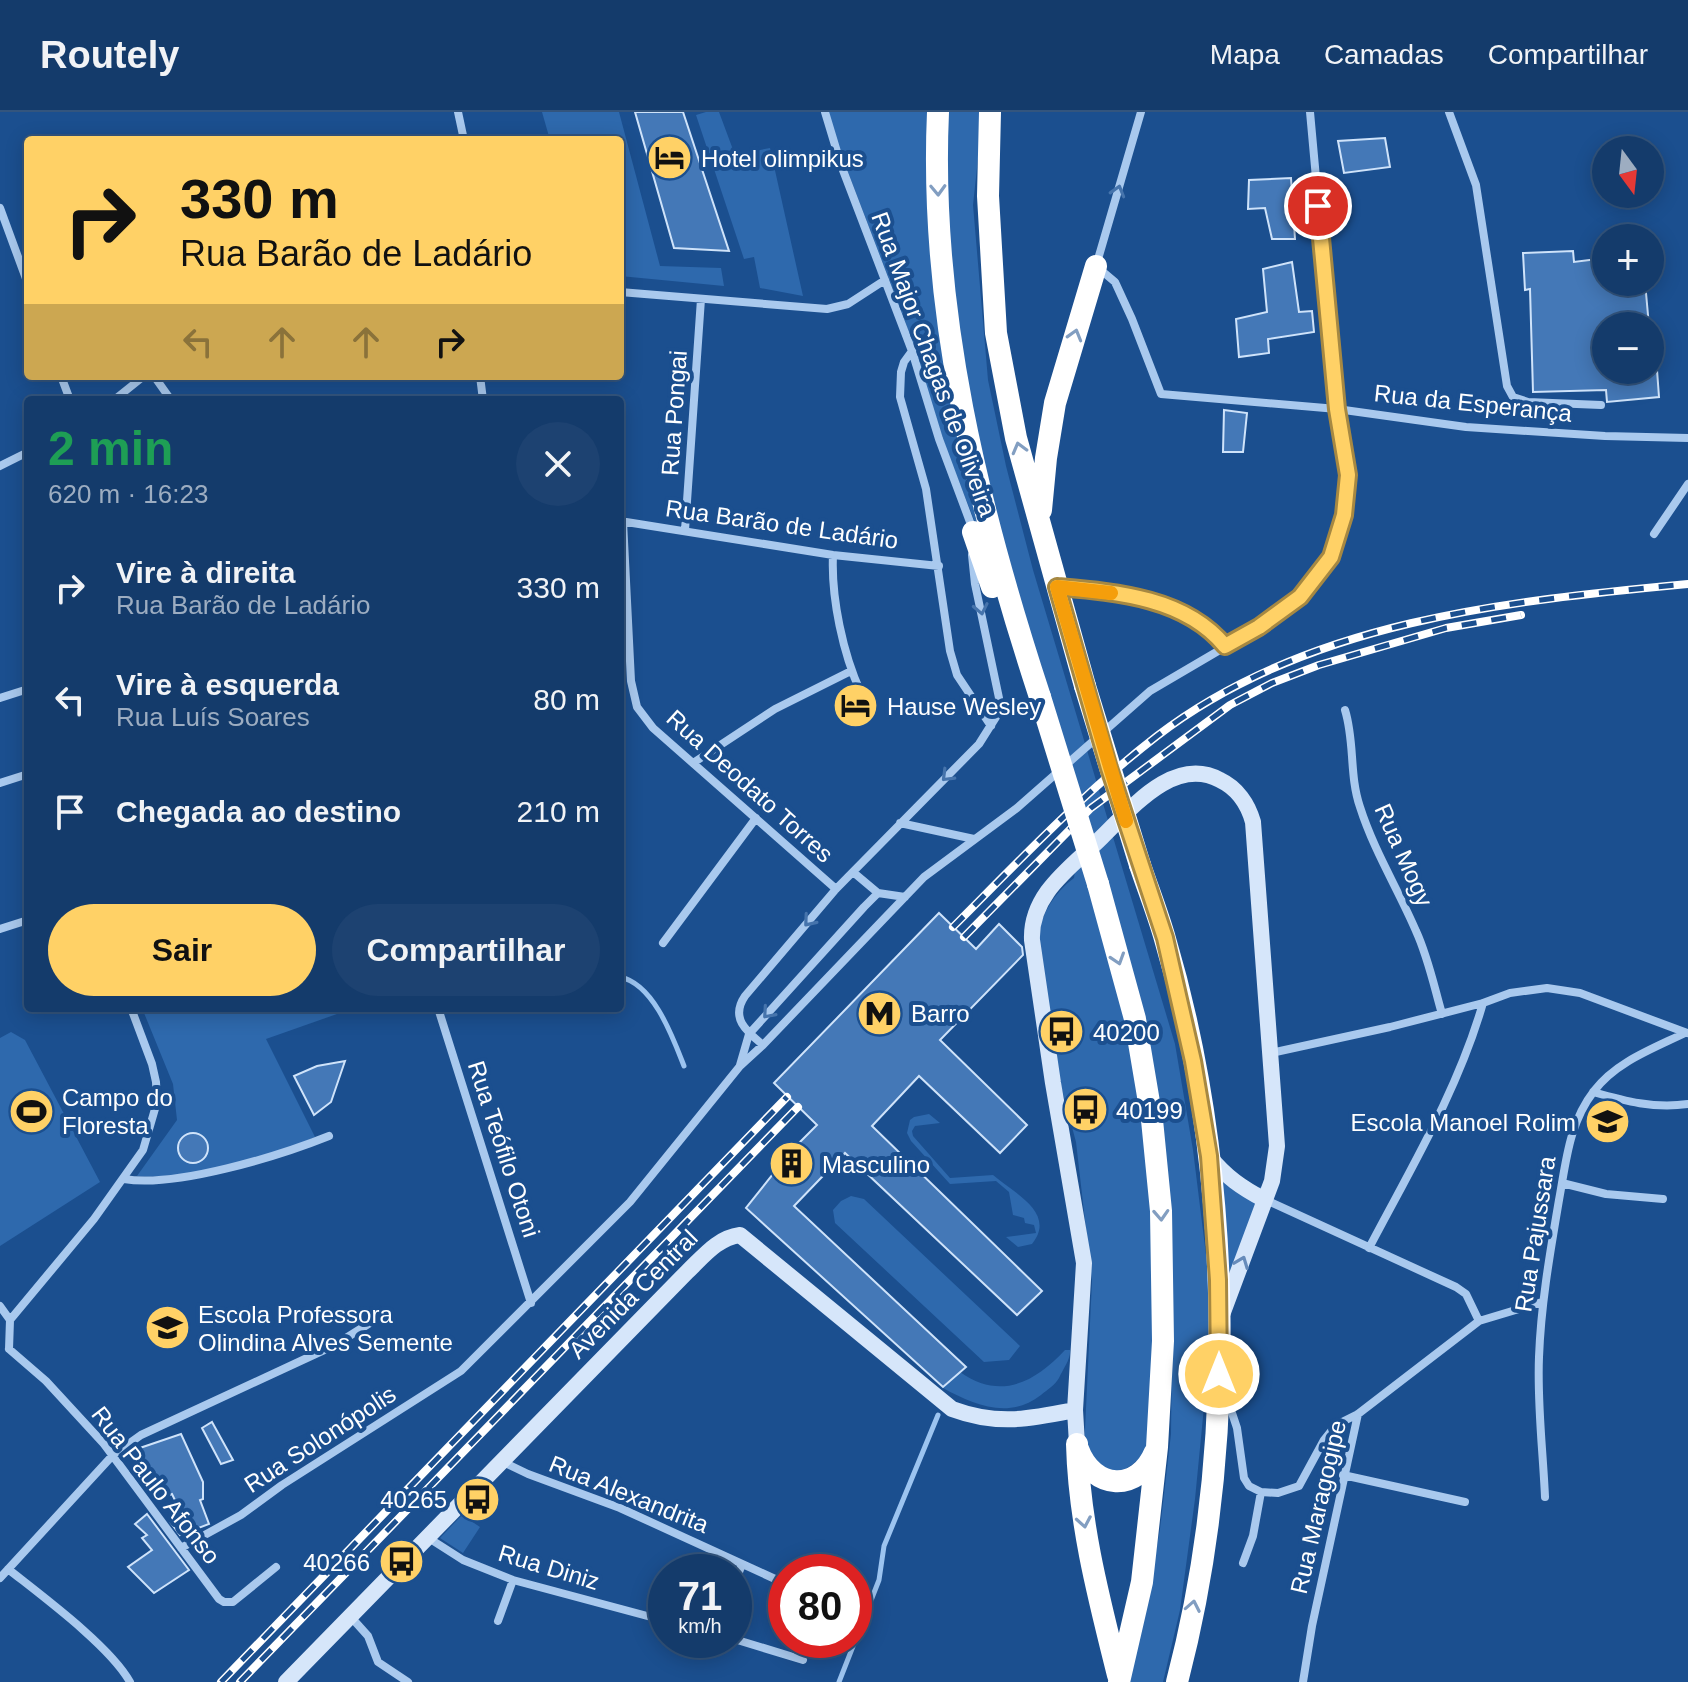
<!DOCTYPE html>
<html lang="pt">
<head>
<meta charset="utf-8">
<style>
	:root { --surface:#143b6b; --page:#1d4271; --text:#f1f3f6; --muted:#9dadc1; --line:#33557e; --accent:#ffd166 }
	body { margin:0; font-family:Helvetica,sans-serif; background:var(--page); color:var(--text); height:100vh; display:flex; flex-direction:column; font-size:30px; white-space:nowrap }
	* { box-sizing:border-box; margin:0 }
	p { font-size:26px; color:var(--muted) }
	.icon { flex:none; width:44px; height:44px; fill:none; stroke:currentColor; stroke-width:2; stroke-linecap:round; stroke-linejoin:round }
	.map { position:relative; flex:1; overflow:hidden }
	.sheet { position:absolute; left:24px; top:284px; width:600px; height:616px; display:flex; flex-direction:column; background:var(--surface); border-radius:8px; box-shadow:0 4px 20px #0003,0 0 0 2px var(--line) }
	.sheet>* { flex:none }
	.top-card { position:absolute; left:24px; top:24px; width:600px; height:244px; border-radius:8px; box-shadow:0 4px 20px #0003,0 0 0 2px var(--line); background:#ffd166; color:#111; overflow:hidden }
	.needle { width:52px; rotate:165deg }
	.buttons { position:absolute; left:1592px; top:24px; display:grid; gap:16px }
	.buttons a { display:grid; place-items:center; width:72px; height:72px; border-radius:50%; background:var(--surface); box-shadow:0 4px 20px #0003,0 0 0 2px var(--line); font-size:40px }
	.speed { position:absolute; left:648px; top:1442px; display:flex; gap:16px; font-size:40px; font-weight:700; text-align:center }
	.speed>* { display:grid; place-content:center; width:104px; height:104px; border-radius:50%; background:var(--surface); box-shadow:0 4px 20px #0003,0 0 0 2px var(--line); line-height:1 }
	.speed small { font-size:20px; font-weight:400 }
	.speed .limit { border:12px solid #d22; background:#fff; color:#111 }
	.pin { position:absolute; display:grid; place-items:center; width:68px; height:68px; color:#fff; margin:-34px; border:4px solid #fff; border-radius:50%; box-shadow:0 2px 8px #0007 }
	.me { position:absolute; width:88px; margin:-44px; rotate:0deg; stroke-linejoin:round; filter:drop-shadow(0 0 6px #0008) }
	.turn { display:flex; align-items:center; gap:28px; height:168px; padding:0 24px; font-size:36px }
	.turn .icon { width:104px; height:104px; stroke-width:2.5 }
	.turn b { display:block; font-size:56px; line-height:68px }
	.lanes { display:flex; align-items:center; height:76px; padding:0 24px; background:#0003; justify-content:center; gap:40px; direction:ltr }
	.lanes .off { opacity:.35 }
	.round { display:grid; place-items:center; flex:none; width:84px; height:84px; border-radius:42px; background:var(--page) }
	.head { display:flex; align-items:center; justify-content:space-between; height:136px; padding:0 24px }
	h1 { font-size:48px; font-weight:600; line-height:60px; color:#1e9e55 }
	.button { display:flex; gap:16px; margin-top:auto; padding:16px 24px }
	.button a { flex:1; height:92px; border-radius:48px; background:var(--accent); color:#111; font-size:32px; font-weight:600; line-height:92px; text-align:center }
	.button a+a { background:var(--page); color:var(--text) }
	ul { padding:0; list-style:none }
	li { display:flex; align-items:center; gap:24px; height:112px; padding:0 24px }
	li div { flex:1 }
	li b { display:block; font-size:30px }
	li em { font-style:normal }
	header { display:flex; align-items:center; gap:48px; box-sizing:border-box; height:112px; padding:0 40px; background:var(--surface); border-bottom:2px solid var(--line) }
	header strong { font-size:38px }
	nav { display:flex; gap:44px; margin-inline-start:auto; font-size:28px }
	.map>svg:first-child { display:block }
	.green { fill:#2e69ad }
	.lines { fill:none; stroke-linecap:round; stroke-linejoin:round }
	.stream { stroke:#9cc4f0; stroke-width:5 }
	.building { fill:#4478b7; stroke:#cfe3fa; stroke-width:2 }
	.street { stroke:#a9c9ee; stroke-width:8 }
	.secondary { stroke:#d6e6fa; stroke-width:16 }
	.highway { stroke:#fff; stroke-width:22 }
	.rail-casing { stroke:#fff; stroke-width:8 }
	.rail { stroke:#1b4f8f; stroke-width:5; stroke-dasharray:15; stroke-linecap:butt }
	.highway-bridge { stroke:#fff; stroke-width:22 }
	.oneway { stroke:#829ec1 }
	.oneway2 { stroke:#4674ac }
	.oneway3 { stroke:#668bba }
	.route-casing { stroke:#a68842; stroke-width:20 }
	.route { stroke:#ffd166; stroke-width:14 }
	.slow { stroke:#f59e0b; stroke-width:14 }
	.labels { text-anchor:middle; dominant-baseline:central; stroke-width:8; stroke-linejoin:round; paint-order:stroke }
	.poi-label { font-size:24px; fill:#fff; stroke:#1b4f8f; text-anchor:start }
	.street-label { font-size:24px; fill:#fff; stroke:#1b4f8f }
</style>
</head>
<body>
<header>
<strong>Routely</strong>
<nav><a>Mapa</a><a>Camadas</a><a>Compartilhar</a></nav>
</header>
<div class="map">
<svg width="1688" height="1570" viewBox="0 0 1688 1570">
	<rect width="100%" height="100%" fill="#1b4f8f"/>
	<path class="green" d="M542,0H619L660,154L721,156L724,174L620,164V28H550Z
		M706,0H719L735,43L770,36L803,184L760,176L754,145L744,147L696,3Z
		M825,0H927L944,244L1005,486L948,342L905,209Z
		M939,0H983L973,93L988,268L1006,354L1033,458L1175,932L1193,1038L1210,1175L1207,1264L1195,1387L1180,1498L1163,1570H1126L1144,1506L1160,1417L1171,1322L1172,1229L1159,1010L992,398L951,184Z
		M1082,745L1135,907L1156,1158L1150,1336C1121,1365 1115,1367 1084,1339L1092,1169L1076,1030L1054,948L1037,826C1042,801 1054,781 1074,766L1076,751Z
		M142,896H354L266,927L315,1025C268,1047 189,1068 137,1064L177,1008L173,972Z
		M11,920L25,928L100,1070L0,1134V926Z
		M929,1002L940,1011L915,1014L912,1019L913,1024L950,1066L993,1063C1014,1081 1057,1101 1032,1132L1018,1135L1006,1125L1036,1121L1034,1113L1025,1111L1024,1106L1013,1103L1009,1080L996,1069L950,1072L911,1029L907,1021L910,1008L914,1005Z
		M1221,1065L1256,1077L1271,1070L1229,1162Z
		M851,1084L864,1087L1020,1234L1009,1248L984,1250L835,1111L833,1098L841,1089Z
		M1065,1238H1070C1071,1247 1063,1257 1059,1266C1055,1273 1047,1278 1041,1283C1009,1308 974,1293 943,1276L960,1260C1001,1289 1035,1270 1065,1238Z
		M462,1403L480,1415L463,1441L440,1426Z"/>
	<g class="lines">
		<path class="stream" d="M620,865C654,872 673,926 684,954
			M839,1570L879,1468L884,1434L938,1303"/>
	</g>
	<path class="building" d="M635,0H683L729,139L674,136Z
		M1385,26L1390,55L1344,61L1338,29Z
		M1291,66L1295,127H1272L1265,96L1248,97L1249,68Z
		M1573,139L1574,150L1606,146V170H1645L1649,214H1606V258H1657L1659,285L1607,290L1606,278L1533,280L1530,177L1525,178L1523,141Z
		M1292,150L1299,200L1312,199L1314,220L1268,227L1269,241L1239,245L1236,207L1267,200L1263,157Z
		M1224,298L1247,301L1243,340H1223Z
		M939,801L976,837L999,812L1022,835L1023,843L940,928L1027,1013L1000,1041L919,964L872,1014L1042,1179L1017,1203L845,1041L794,1094L966,1255L943,1275L746,1096L792,1038L817,1013L774,971Z
		M345,949L331,990L314,1003L294,964L317,954Z
		M178 1036a15 15 0 1 1 30 0a15 15 0 1 1-30 0Z
		M212,1310L233,1348L221,1352L202,1316Z
		M181,1322L203,1370V1387L200,1388L209,1412L180,1423L171,1411L184,1407L172,1382L159,1387L148,1361L145,1362L137,1337Z
		M147,1402L189,1458L154,1481L128,1455L152,1438L142,1426L147,1423L135,1412Z"/>
	<g class="lines">
		<path class="street" d="M458,0L464,28
			M825,0L841,53L912,239L939,327L973,418
			M1141,0L1096,154L1115,170L1132,207L1161,282L1337,297L1466,315L1605,324L1688,326
			M1449,0L1476,73L1507,274L1513,285L1528,290L1601,293
			M0,96L28,172
			M620,180L827,197L848,192L885,168
			M912,239L904,250L901,260L900,285L926,377L950,539L957,563L991,614
			M61,264L70,288
			M154,264L171,288
			M480,264L483,288
			M114,288L144,264
			M0,354L28,340
			M620,409L833,443L939,454
			M623,409L631,569L637,595L653,616L836,777
			M685,418L701,187
			M1654,422L1688,372
			M833,443C831,486 843,542 861,581
			M1061,475C1119,481 1186,487 1225,534
			M0,586L28,577
			M1345,598C1355,630 1349,663 1360,695C1374,739 1398,777 1416,819C1428,845 1434,874 1442,902
			M693,651L775,597L851,559
			M0,671L28,662
			M900,711L974,727
			M853,760L878,781
			M0,817L28,808
			M663,831L756,706
			M438,896L531,1191
			M763,933C746,919 730,906 745,884L836,777L979,632L996,605L999,586L975,472L972,443
			M1271,941L1390,915L1483,891L1510,881L1547,876L1580,881L1687,921
			M740,953L749,922L864,795L878,781L905,785
			M1593,980C1625,989 1654,997 1688,992
			M124,1067C175,1076 279,1044 329,1024
			M1562,1071L1606,1082L1663,1087
			M1266,1088L1456,1175L1466,1182L1479,1209
			M1369,1136C1411,1056 1458,978 1483,891
			M0,1194L10,1208
			M9,1237L46,1269L104,1332L219,1487L224,1490H233L276,1455
			M9,1237L10,1208L94,1107L143,1038L157,990L156,970L152,952L131,896
			M1226,1283L1237,1316L1244,1366L1249,1374L1261,1380L1278,1381L1299,1374L1324,1328L1336,1313L1358,1302L1479,1209L1542,1190
			M501,1349L528,1362L620,1396L786,1472
			M1343,1363L1465,1390
			M1545,1385C1543,1339 1537,1292 1539,1245C1541,1192 1550,1141 1559,1088C1566,1050 1569,1011 1594,979C1616,950 1652,937 1685,921
			M427,1425L463,1448L513,1468L666,1509
			M181,1436L241,1403L282,1373L461,1259L630,1090L740,954L763,933L924,765L1017,696L1150,579L1259,515L1300,485L1331,445L1344,403L1348,363L1337,297L1310,0
			M1243,1451L1253,1424L1261,1380
			M8,1457C42,1484 110,1534 130,1570
			M0,1466L113,1343L141,1323L335,1233L373,1209
			M734,1474L742,1452
			M350,1504L368,1524L378,1550L408,1570
			M498,1509L513,1468
			M734,1527L803,1548
			M1303,1570L1312,1514L1358,1302"/>
		<path class="secondary" d="M1209,1044C1226,1065 1242,1076 1265,1088
			M1077,1332L1075,1298L1084,1151L1053,971L1032,828C1030,781 1073,754 1102,725C1131,697 1174,643 1220,668C1237,676 1248,692 1253,710L1277,1034L1272,1069L1222,1203
			M286,1570L687,1160C703,1145 717,1126 740,1123L952,1297C998,1314 1029,1307 1075,1298"/>
		<path class="highway" d="M938,0C929,200 978,396 1040,585
			M990,0L988,84L996,221L1016,326L1085,574
			M1041,398L1046,346L1055,291L1096,154
			M973,420L992,475
			M1140,753C1148,777 1158,802 1165,827C1233,1057 1238,1338 1177,1570
			M1098,772L1135,907L1152,1008L1161,1099L1163,1229L1157,1335L1142,1470L1119,1570
			M1077,1332C1079,1411 1099,1487 1118,1563
			M1078,1337C1093,1378 1138,1381 1155,1340"/>
		<defs>
			<path id="rail" d="M953,815C1019,749 1083,681 1157,624C1307,509 1507,489 1688,472
				M964,825L1091,696L1230,593L1272,571L1319,553L1446,516L1521,503
				M221,1570L787,985
				M240,1570L798,995"/>
		</defs>
		<use href="#rail" class="rail-casing"/>
		<use href="#rail" class="rail"/>
		<path class="highway-bridge" d="M1085,574L1140,753
			M1040,585L1098,772"/>
	</g>
	<defs><path id="oneway-chevron" d="M-2-3.5L2.5 0L-2 3.5" fill="none" stroke-width="1.6" stroke-linecap="round" stroke-linejoin="round" transform="scale(2)"/></defs>
	<g class="oneway">
		<use href="#oneway-chevron" transform="translate(938 78) rotate(88)"/>
		<use href="#oneway-chevron" transform="translate(1075 223) rotate(-74)"/>
		<use href="#oneway-chevron" transform="translate(1019 336) rotate(-105)"/>
		<use href="#oneway-chevron" transform="translate(1118 847) rotate(72)"/>
		<use href="#oneway-chevron" transform="translate(1161 1103) rotate(87)"/>
		<use href="#oneway-chevron" transform="translate(1084 1410) rotate(80)"/>
		<use href="#oneway-chevron" transform="translate(1193 1494) rotate(-79)"/>
	</g>
	<g class="oneway2">
		<use href="#oneway-chevron" transform="translate(1118 79) rotate(-74)"/>
		<use href="#oneway-chevron" transform="translate(981 497) rotate(78)"/>
		<use href="#oneway-chevron" transform="translate(947 664) rotate(135)"/>
		<use href="#oneway-chevron" transform="translate(809 809) rotate(130)"/>
		<use href="#oneway-chevron" transform="translate(768 901) rotate(131)"/>
	</g>
	<use class="oneway3" href="#oneway-chevron" transform="translate(1242 1150) rotate(-69)"/>
	<g class="lines">
		<defs>
			<path id="route" d="M1219,1262L1218,1168L1209,1044L1193,949L1165,826L1109,656L1057,475C1115,480 1185,485 1225,534L1259,515L1300,485L1331,445L1344,403L1348,363L1337,297L1318,94"/>
		</defs>
		<use href="#route" class="route-casing"/>
		<use href="#route" class="route"/>
		<path class="slow" d="M1111,481L1057,475L1126,709"/>
	</g>
	<defs>
		<symbol id="hotel-disc" viewBox="-11 -11 22 22"><circle r="9.5" fill="#ffd166" stroke="#1b4f8f"/><path d="M-6-4.5h1.5V1H6V5H4.5V3h-9V5H-6ZM-4 0a1.8 1.8 0 1 1 3.6 0ZM.5 0V-2.5h3Q6-2.5 6 0Z" fill="#111"/></symbol>
		<symbol id="metro-disc" viewBox="-11 -11 22 22"><circle r="9.5" fill="#ffd166" stroke="#1b4f8f"/><path d="M-5.5 5V-5H-3L0 0L3-5H5.5V5H3V-.5L0 4L-3-.5V5Z" fill="#111"/></symbol>
		<symbol id="bus-disc" viewBox="-11 -11 22 22"><circle r="9.5" fill="#ffd166" stroke="#1b4f8f"/><path d="M-5-6H5V4H4V6H2V4H-2V6H-4V4H-5ZM-3.5-4V0h7V-4ZM-3.5 1.2v1.5H-2V1.2ZM2 1.2v1.5H3.5V1.2Z" fill="#111"/></symbol>
		<symbol id="stadium-disc" viewBox="-11 -11 22 22"><circle r="9.5" fill="#ffd166" stroke="#1b4f8f"/><path d="M0-5a6.5 5 0 1 0 0 10a6.5 5 0 1 0 0-10ZM-3.5-1.8h7v3.6h-7Z" fill="#111"/></symbol>
		<symbol id="school-disc" viewBox="-11 -11 22 22"><circle r="9.5" fill="#ffd166" stroke="#1b4f8f"/><path d="M0-5L7-2L0 1L-7-2ZM-4 1L0 2.5L4 1V4Q0 6-4 4Z" fill="#111"/></symbol>
		<symbol id="building-disc" viewBox="-11 -11 22 22"><circle r="9.5" fill="#ffd166" stroke="#1b4f8f"/><path d="M-4-6H4V6H1V3H-1V6H-4ZM-2.5-4.3h1.7v1.8h-1.7ZM.8-4.3h1.7v1.8H.8ZM-2.5-1h1.7V.8h-1.7ZM.8-1h1.7V.8H.8Z" fill="#111"/></symbol>
	</defs>
	<g fill-rule="evenodd">
		<use href="#hotel-disc" x="644" y="20" width="51" height="51"/>
		<use href="#hotel-disc" x="830" y="568" width="51" height="51"/>
		<use href="#metro-disc" x="854" y="876" width="51" height="51"/>
		<use href="#bus-disc" x="1036" y="894" width="51" height="51"/>
		<use href="#bus-disc" x="1060" y="972" width="51" height="51"/>
		<use href="#stadium-disc" x="6" y="974" width="51" height="51"/>
		<use href="#school-disc" x="1582" y="984" width="51" height="51"/>
		<use href="#building-disc" x="766" y="1026" width="51" height="51"/>
		<use href="#school-disc" x="142" y="1190" width="51" height="51"/>
		<use href="#bus-disc" x="452" y="1362" width="51" height="51"/>
		<use href="#bus-disc" x="376" y="1424" width="51" height="51"/>
	</g>
	<g class="labels">
		<g class="poi-label">
			<text x="701" y="46">Hotel olimpikus</text>
			<text x="887" y="594">Hause Wesley</text>
			<text x="911" y="901">Barro</text>
			<text x="1093" y="920">40200</text>
			<text x="62" y="985">Campo do<tspan x="62" dy="28">Floresta</tspan></text>
			<text x="1116" y="998">40199</text>
			<text x="1576" y="1010" text-anchor="end">Escola Manoel Rolim</text>
			<text x="822" y="1052">Masculino</text>
			<text x="198" y="1202">Escola Professora<tspan x="198" dy="28">Olindina Alves Semente</tspan></text>
			<text x="447" y="1387" text-anchor="end">40265</text>
			<text x="370" y="1450" text-anchor="end">40266</text>
		</g>
		<g class="street-label">
			<text transform="translate(934 252) rotate(70)">Rua Major Chagas de Oliveira</text>
			<text transform="translate(1473 291) rotate(6)">Rua da Esperança</text>
			<text transform="translate(674 301) rotate(-86)">Rua Pongai</text>
			<text transform="translate(782 412) rotate(8)">Rua Barão de Ladário</text>
			<text transform="translate(750 674) rotate(42)">Rua Deodato Torres</text>
			<text transform="translate(1404 743) rotate(66)">Rua Mogy</text>
			<text transform="translate(504 1037) rotate(72)">Rua Teófilo Otoni</text>
			<text transform="translate(1535 1122) rotate(-81)">Rua Pajussara</text>
			<text transform="translate(633 1182) rotate(-45)">Avenida Central</text>
			<text transform="translate(320 1327) rotate(-33)">Rua Solonópolis</text>
			<text transform="translate(156 1373) rotate(52)">Rua Paulo Afonso</text>
			<text transform="translate(629 1382) rotate(22)">Rua Alexandrita</text>
			<text transform="translate(1318 1395) rotate(-77)">Rua Maragogipe</text>
			<text transform="translate(549 1455) rotate(17)">Rua Diniz</text>
		</g>
	</g>
</svg>
<div class="buttons">
<a><svg class="needle" viewBox="-14 -14 28 28"><path d="M0-13l5 13h-10z" fill="#e53935"/><path d="M0 13l5-13h-10z" fill="#9dadc1"/></svg></a>
<a>+</a>
<a>−</a>
</div>
<div class="speed"><div>71<small>km/h</small></div><div class="limit">80</div></div>
<div class="pin" style="left:1318px;top:94px;background:#d93025"><svg class="icon" aria-label="arrive" viewBox="0 0 24 24"><path d="M6 21V4h12l-3 4 3 4H6"/></svg></div>
<svg class="me" style="left:1219px;top:1262px" viewBox="-20 -20 40 40"><circle r="17" fill="#ffd166" stroke="#fff" stroke-width="3"/><path d="M0-11L8 9 0 5-8 9z" fill="#fff"/></svg>
<div class="top-card">
<div class="turn"><svg class="icon" aria-label="right" viewBox="0 0 24 24"><path d="M7 20v-9h11M14 6l5 5-5 5"/></svg><div><b>330 m</b>Rua Barão de Ladário</div></div>
<div class="lanes"><svg class="icon off" aria-label="left" viewBox="0 0 24 24"><path d="M17 20v-9H6M10 6l-5 5 5 5"/></svg><svg class="icon off" aria-label="ahead" viewBox="0 0 24 24"><path d="M12 20V5M6 11l6-6 6 6"/></svg><svg class="icon off" aria-label="ahead" viewBox="0 0 24 24"><path d="M12 20V5M6 11l6-6 6 6"/></svg><svg class="icon" aria-label="right" viewBox="0 0 24 24"><path d="M7 20v-9h11M14 6l5 5-5 5"/></svg></div>
</div>
<section class="sheet">
<div class="head"><div><h1>2 min</h1><p>620 m · 16:23</p></div><a class="round"><svg class="icon" aria-label="close" viewBox="0 0 24 24"><path d="M6 6l12 12M18 6L6 18"/></svg></a></div>
<ul>
<li><svg class="icon" aria-label="right" viewBox="0 0 24 24"><path d="M7 20v-9h11M14 6l5 5-5 5"/></svg><div><b>Vire à direita</b><p>Rua Barão de Ladário</p></div><em>330 m</em></li>
<li><svg class="icon" aria-label="left" viewBox="0 0 24 24"><path d="M17 20v-9H6M10 6l-5 5 5 5"/></svg><div><b>Vire à esquerda</b><p>Rua Luís Soares</p></div><em>80 m</em></li>
<li><svg class="icon" aria-label="arrive" viewBox="0 0 24 24"><path d="M6 21V4h12l-3 4 3 4H6"/></svg><div><b>Chegada ao destino</b></div><em>210 m</em></li>
</ul>
<div class="button"><a>Sair</a><a>Compartilhar</a></div>
</section>
</div>
</body>
</html>
